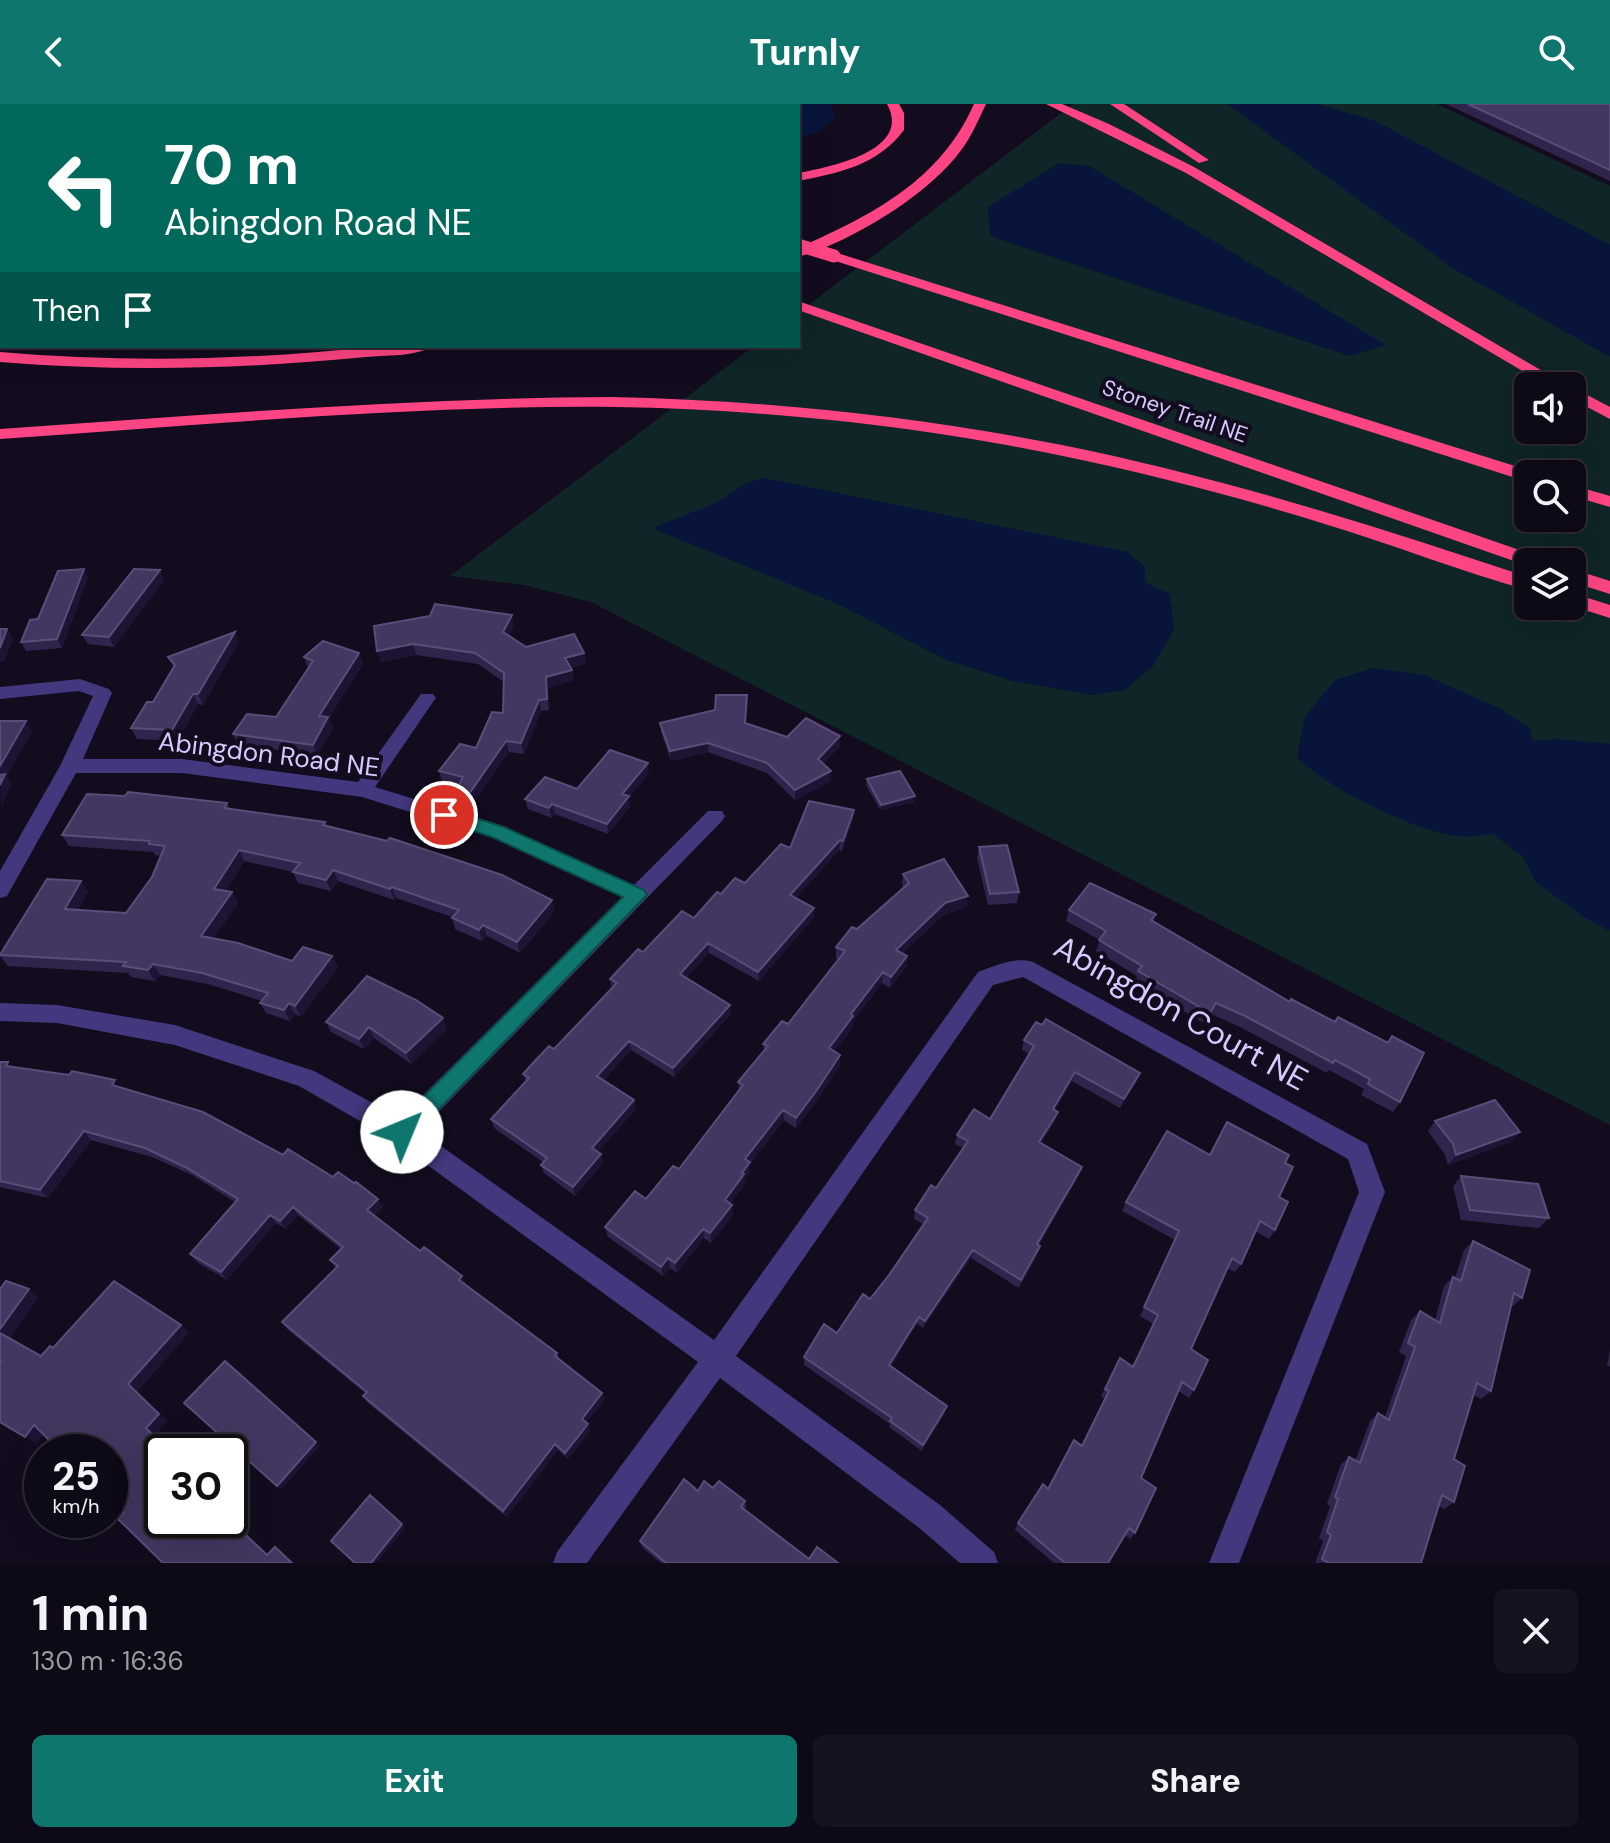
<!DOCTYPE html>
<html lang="en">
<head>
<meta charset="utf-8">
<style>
	:root { --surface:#0e0916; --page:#17121f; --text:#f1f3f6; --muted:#9b9aa1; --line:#2e2a35; --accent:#0f766e }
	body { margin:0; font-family:"DM Sans",sans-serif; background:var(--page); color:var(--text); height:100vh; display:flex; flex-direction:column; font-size:30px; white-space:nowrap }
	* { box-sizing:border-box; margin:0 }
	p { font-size:26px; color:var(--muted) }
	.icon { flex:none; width:44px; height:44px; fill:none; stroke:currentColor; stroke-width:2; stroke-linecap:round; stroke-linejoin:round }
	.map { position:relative; height:1459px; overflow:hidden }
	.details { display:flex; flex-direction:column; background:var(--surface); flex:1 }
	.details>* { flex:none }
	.top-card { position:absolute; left:0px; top:0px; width:800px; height:244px; box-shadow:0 8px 32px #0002,0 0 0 2px var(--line); background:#00695c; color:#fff; overflow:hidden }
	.controls { position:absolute; left:1514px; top:268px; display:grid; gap:16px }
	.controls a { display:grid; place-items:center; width:72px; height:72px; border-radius:12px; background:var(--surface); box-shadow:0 8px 32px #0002,0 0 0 2px var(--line); font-size:40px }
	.speed { position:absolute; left:24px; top:1330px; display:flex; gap:16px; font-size:40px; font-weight:700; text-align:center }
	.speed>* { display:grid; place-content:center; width:104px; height:104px; border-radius:50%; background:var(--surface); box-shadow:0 8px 32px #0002,0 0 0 2px var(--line); line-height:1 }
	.speed small { font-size:20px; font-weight:400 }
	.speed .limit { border:4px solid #111; border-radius:12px; background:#fff; color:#111 }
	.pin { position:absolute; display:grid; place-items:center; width:68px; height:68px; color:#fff; margin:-34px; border:4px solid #fff; border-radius:50%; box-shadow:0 2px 8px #0007 }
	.me { position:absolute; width:88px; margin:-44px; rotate:45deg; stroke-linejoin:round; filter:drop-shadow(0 0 6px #0008) }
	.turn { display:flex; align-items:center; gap:28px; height:168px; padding:0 32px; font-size:36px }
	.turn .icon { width:104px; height:104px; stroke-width:2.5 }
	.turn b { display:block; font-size:56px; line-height:68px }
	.then { display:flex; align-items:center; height:76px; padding:0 32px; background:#0003; gap:16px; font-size:30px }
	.round { display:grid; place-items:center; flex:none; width:84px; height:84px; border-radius:12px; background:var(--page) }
	.headline { display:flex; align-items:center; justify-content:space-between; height:136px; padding:0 32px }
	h1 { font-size:48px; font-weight:800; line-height:60px }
	.cta { display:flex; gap:16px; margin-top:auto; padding:16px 32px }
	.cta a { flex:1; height:92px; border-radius:12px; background:var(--accent); color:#fff; font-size:32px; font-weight:800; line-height:92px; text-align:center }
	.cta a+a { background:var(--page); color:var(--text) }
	header { display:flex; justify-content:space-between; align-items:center; height:104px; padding:0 32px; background:var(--accent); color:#fff; font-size:36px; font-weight:800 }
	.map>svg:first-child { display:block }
	.green { fill:#0f2528; fill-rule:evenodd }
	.water { fill:#09143a }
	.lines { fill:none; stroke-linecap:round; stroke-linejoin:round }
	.minor { fill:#43377d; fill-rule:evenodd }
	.trunk { fill:#ea4bc1; fill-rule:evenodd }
	.motorway { fill:#fe4584; fill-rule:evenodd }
	.motorway-bridge { stroke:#fe4584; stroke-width:13 }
	.wall { fill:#31244c }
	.shaded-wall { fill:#1d1332 }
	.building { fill:#433660; stroke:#5a4d79; stroke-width:2 }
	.route { fill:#0f766e; stroke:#0a4d48; stroke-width:2 }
	.labels { text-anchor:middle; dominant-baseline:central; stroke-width:8; stroke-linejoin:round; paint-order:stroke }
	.far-street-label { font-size:22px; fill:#d7c9ff; stroke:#120c1e }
	.street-label { font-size:26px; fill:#d7c9ff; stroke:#120c1e }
	.near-street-label { font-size:32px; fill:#d7c9ff; stroke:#120c1e }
</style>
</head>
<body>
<header><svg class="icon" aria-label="back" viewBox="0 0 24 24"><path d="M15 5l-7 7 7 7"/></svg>Turnly<svg class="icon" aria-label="search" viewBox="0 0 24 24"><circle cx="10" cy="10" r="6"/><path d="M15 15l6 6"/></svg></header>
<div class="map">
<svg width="1610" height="1459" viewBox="0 0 1610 1459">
	<rect width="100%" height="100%" fill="#120c1e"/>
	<path class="green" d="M1073,0H1437L1610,82V1021L591,498L524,481L450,472L754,242H798V209ZM1528,282H1572V326H1528ZM1528,370H1572V414H1528ZM1528,458H1572V502H1528Z"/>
	<path class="water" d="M658,0H832L834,14L819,28L798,34V2H656Z
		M1227,0H1319L1375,17L1610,141V253L1454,165Z
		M1059,59L1089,62L1386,241L1349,252L990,132L988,103Z
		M764,374L1128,448L1145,463V478L1170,490L1174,526L1153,562L1124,586L1092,591L1013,577L946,556L838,500L652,424L716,399L746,379Z
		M1373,564L1424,571L1497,603L1530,625L1533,637L1557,635L1610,640V827L1585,814L1536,778L1523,753L1493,730C1481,731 1467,734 1456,732C1411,725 1328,685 1297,653L1305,613L1335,576Z"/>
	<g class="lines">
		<path class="minor" d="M80,575L109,585L112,589L83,655H182L358,678L421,590H433L436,594L433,598L375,683L505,723L634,781L708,707H722L725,712L722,717L420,1027L714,1236L978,868C994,862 1017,852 1033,858L1367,1040L1385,1088L1239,1459H1209L1359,1088L1348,1055L1023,873L993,881L736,1252L940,1401L994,1448L998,1459H960L918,1423L720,1274L587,1459H553L557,1448L698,1258L393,1036L299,982L175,941L57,919L0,917V899L57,901L175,921L314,967L400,1014L622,793L491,733L362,693L182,669H76L7,792L0,794V767L60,662L93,592L79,587L0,595V583Z"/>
		<path class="trunk" d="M2,167V175L0,176V168Z
			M0,205H2V213H0Z"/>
		<path class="motorway" d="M0,0H12L0,4Z
			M165,0H184L186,2H167Z
			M215,0H230L232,2H217Z
			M351,0H367L369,2H353Z
			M887,0H899L904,9V26C878,61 839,69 798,77V69C829,63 913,47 887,0Z
			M974,0H986C977,19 969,38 955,54C921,95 850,138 798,153V144C872,111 940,77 974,0Z
			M1046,0H1062L1109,20L1194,63L1568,282H1548L1186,69Z
			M1110,0H1124L1209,56L1199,59Z
			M0,117H2V125H0Z
			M834,148L1534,368L1536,370H1528V377L1522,376L829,155L827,152Z
			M798,197L1543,454L1546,458H1528V462L798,206Z
			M381,242H431C418,253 383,251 366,253C244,265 123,268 0,258V248C127,259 254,256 381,242Z
			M1572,283L1610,303V315L1572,295Z
			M611,293C762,296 914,312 1062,341C1221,373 1375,422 1528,473V486C1461,468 1395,441 1328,421C1219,387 1108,359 995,339C870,317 742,305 615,303C410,301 204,321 0,335V325C203,311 407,294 611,293Z
			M1572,381L1610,392V403L1572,392Z
			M1572,465L1610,477V490L1572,478Z
			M1572,489L1610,501V514L1572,502Z"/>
		<path class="motorway-bridge" d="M396,0L402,2
			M798,141L834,152"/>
	</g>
	<path class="wall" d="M1446,0H1610V77Z
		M160,466L164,476L114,543L88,540L82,531Z
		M88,473L62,544L26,547L21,538L38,515Z
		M514,522L509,532L526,543L584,549L586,559L571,564L574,576L548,584L549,606L541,607L524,650L509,648L467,708L457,705L453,694L459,682L442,678L439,667L476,644L503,609L504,578L478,560L416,551L381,558L377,547Z
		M239,538L203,601L198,600L178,637L137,635L131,624L153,598L174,564L168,553Z
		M359,549L363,560L329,614L333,624L317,651L238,641L233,630L276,613L308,564L304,553Z
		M747,591L746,619L787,633L840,632V642L823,660L831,667V677L795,696L767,669L708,648L671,657L661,628L660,619L715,606Z
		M649,669L629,694L630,703L608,730L555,710L552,714L528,705L525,695Z
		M867,675L914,698L880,706L866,681Z
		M227,699L230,705L325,718L327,722L555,807L520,849L487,832L482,837L455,825L452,813L396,794L394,796L338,777L331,787L298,779L293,768L244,757L226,787L232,788L238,799L213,835L292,857L332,852L338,863L301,913L295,910L290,917L266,909L260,899L262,897L208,880L160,871L155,877L131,873L128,869L8,862L0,852V849L81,777L88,788L78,806L126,809L152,773L161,752L155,751L153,748L69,742L62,731Z
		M853,716L842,747L839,746L796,794L814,813L759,877L709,849L686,874L731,910L674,973L631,946L604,976L634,996L636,1005L598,1048L601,1050L603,1059L575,1092L544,1069L541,1061L543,1058L494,1024L491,1015L526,978L523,970L554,945L612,884L610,875L643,848L694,814L721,790L745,779L790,744Z
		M979,743L1019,788L1017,799L988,801L977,754Z
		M903,770L967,803L944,811L902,849L907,852L906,863L890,884L882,879L853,917V923L835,947L840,951V961L817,997L796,1024L784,1016L750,1060V1068L744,1076L745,1080L730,1100L733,1111L711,1139L704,1134L677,1169L670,1164L663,1172L608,1133L605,1123L646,1095L679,1065L739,987L738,978L764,947L763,940L788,920L838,856L836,854V843L904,784L902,781Z
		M1069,806L1156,810L1153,818L1290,898L1388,939L1392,932L1400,998L1393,1008L1361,991L1364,985L1329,966L1327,969L1240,923L1211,910L1205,920L1135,878L1137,872L1096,847L1100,836L1066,817Z
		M326,918L447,925L411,960L374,934L364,945L331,928Z
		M1024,936L1140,969L1136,978L1120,1004L1072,977L1055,1006V1017L1041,1039L1079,1071L1039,1141L1038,1150L1019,1184L971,1154L923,1224L917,1220L891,1263L945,1309L922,1347L889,1323L890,1320L804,1261V1253L837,1229L870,1195L889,1171L923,1120L914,1115L915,1106L936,1084L963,1044L955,1040L957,1031L990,1015L1029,950L1022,946Z
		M0,958L12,962L121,983L283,1051L383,1103L374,1111L557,1249L560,1256L602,1289L605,1295L586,1319L590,1327L568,1355L558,1346L507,1413L368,1299L363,1292L365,1289L288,1226L282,1218L336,1164L330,1156L341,1145L298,1111L286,1125L276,1119L227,1176L197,1158L190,1150L235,1098L192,1071L152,1053L91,1036L48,1094L0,1083Z
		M1435,1017L1511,1038L1448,1061L1445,1051L1428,1027Z
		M1210,1051L1285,1059L1279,1093L1275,1126L1269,1135L1255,1127L1241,1160L1235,1168L1227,1164L1191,1245L1194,1286L1189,1294L1178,1287L1141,1374L1135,1429L1130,1435L1125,1431L1108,1459H1054L1015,1426L1018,1419L1048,1385L1082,1342L1105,1295L1101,1292L1120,1254L1133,1262L1153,1220L1140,1212L1175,1136L1122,1107L1126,1098Z
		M1461,1072L1549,1114L1539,1124L1461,1116L1453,1082Z
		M1473,1137L1522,1194L1512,1203L1511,1202L1491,1287L1481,1295L1474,1291L1454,1355V1398L1444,1405L1439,1402L1421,1459H1315L1323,1437L1319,1434L1330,1402L1327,1400L1341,1360L1349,1353L1355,1357L1370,1317L1378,1309L1385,1313L1406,1252L1399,1248L1411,1216L1420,1207L1435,1216L1444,1182L1453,1173L1455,1174L1464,1146Z
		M1610,1246V1263L1607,1261Z
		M713,1384L745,1397L746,1404L744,1406L809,1455L838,1459H661L642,1443L640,1437Z"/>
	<path class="shaded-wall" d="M84,465L88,473L62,544L57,535Z
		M160,466L164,476L114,543L109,533Z
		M512,511L514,522L505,539L503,528Z
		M7,525L13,535L5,557L0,558V544Z
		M235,528L239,538L203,601L198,590Z
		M413,540L416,551L381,558L377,547Z
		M359,549L363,560L329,614L333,624L317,651L313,641L319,612Z
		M584,549L586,559L567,565L565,554Z
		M572,566L574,576L548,584L549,606L547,595L546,573Z
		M193,590L198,600L178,637L172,626Z
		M539,596L541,607L524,650L521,639Z
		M26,617L32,628L7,672L12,680L1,704L0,662Z
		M840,632V642L818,665V655Z
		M506,637L509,648L467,708L464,697Z
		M708,639V648L671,657L670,647Z
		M648,659L649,669L629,694L630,703L608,730L607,720L622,690Z
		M831,667V677L795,696V686Z
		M915,692L914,698L880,706L881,701Z
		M552,700L555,710L552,714L549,704Z
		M854,706L853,716L842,747L843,737Z
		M840,736L839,746L791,800L790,791Z
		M239,746L244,757L220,796L214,785Z
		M333,766L338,777L331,787L326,776Z
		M81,777L88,788L73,816L65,805Z
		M392,783L396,794L394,796L390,785Z
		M232,788L238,799L208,843L201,832Z
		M968,792L967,803L944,811L895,857L896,846L945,799Z
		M552,796L555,807L520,849L517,838Z
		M814,804V813L759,877L758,868Z
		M483,821L487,832L482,837L479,826Z
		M708,839L709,849L681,879L680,870Z
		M332,852L338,863L301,913L295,902Z
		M907,852L906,863L890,884L891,873Z
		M153,860L160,871L155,877L148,866Z
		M883,868L882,879L853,917V923L829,955V944L851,910Z
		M289,899L295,910L290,917L284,906Z
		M730,901L731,910L674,973L673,964Z
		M443,914L447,925L411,960L406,949Z
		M369,923L374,934L364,945L359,935Z
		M629,937L631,946L599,981L597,972Z
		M840,951V961L817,997L796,1024V1014Z
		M1075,968L1072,977L1050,1014L1053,1005Z
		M1140,969L1136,978L1120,1004L1124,995Z
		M634,996L636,1005L594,1053L592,1044Z
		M783,1006L784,1016L750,1060V1068L744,1076L745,1080L726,1106L725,1096L745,1055Z
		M1058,1008L1055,1017L1037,1047L1039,1038Z
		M84,1027L91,1036L48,1094L40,1086Z
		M1520,1028L1511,1038L1448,1061L1456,1051Z
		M601,1050L603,1059L575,1092L573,1083Z
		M1082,1063L1079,1071L1034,1148L1037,1140Z
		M378,1095L383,1103L372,1114L367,1106Z
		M732,1101L733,1111L711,1139L710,1129Z
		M293,1103L298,1111L286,1125L280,1117Z
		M270,1111L276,1119L227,1176L221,1168Z
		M703,1125L704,1134L677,1169L675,1159Z
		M1040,1142L1038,1150L1019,1184L1021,1176Z
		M973,1146L971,1154L923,1224L925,1217Z
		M668,1154L670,1164L663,1172L661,1163Z
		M462,1172L466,1179L463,1183L459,1176Z
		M29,1185L39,1193L9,1236L0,1229V1225Z
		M919,1213L917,1220L888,1269L889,1261Z
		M181,1221L189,1229L137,1288L168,1317L155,1331L172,1348H170L146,1324L128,1280Z
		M602,1289L605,1295L584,1322L582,1315Z
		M947,1302L945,1309L922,1347L923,1341Z
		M588,1320L590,1327L568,1355L565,1349Z
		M34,1321L45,1329L36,1340L25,1333Z
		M316,1338L320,1342L281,1386L277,1382Z
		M555,1340L558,1346L507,1413L503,1407Z
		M230,1414L257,1441L275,1457L249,1435L230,1416Z
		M402,1420L405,1424L376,1459H371Z"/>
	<path class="building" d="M1468,0H1610V66Z
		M84,465L57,535L21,538L30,516L38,515L58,467Z
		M134,465L160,466L109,533L82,531Z
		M435,500L512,511L503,528L526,543L574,530L584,549L565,554L572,566L546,573L547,595L539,596L521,639L506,637L464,697L453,694L463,673L439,667L460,640L476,644L492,608L503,609L504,569L475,549L413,540L377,547L374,522L430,512Z
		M0,525H7L0,544Z
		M235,528L198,590H193L172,626L131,624L147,598H153L175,561L168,553Z
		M323,537L359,549L319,612L328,613L313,641L233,630L247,610L276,613L313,557L304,553Z
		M716,591H747L745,619L787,633L806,614L840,632L818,655L831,667L795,686L767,659L708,639L670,647L660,619L715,606Z
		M0,617H26L0,662Z
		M610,646L648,659L622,690L629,692L607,720L552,700L549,704L525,695L545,673L577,685Z
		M900,667L915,692L881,701L867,675Z
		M5,670L0,681V671Z
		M128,688L227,699L224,704L325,718L323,721L387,737L390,734L502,771L552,796L517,838L483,821L479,826L452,814L459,806L392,783L390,785L333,766L326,776L293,768L300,759L239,746L214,785L232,788L201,832L238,839L292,857L303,843L332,852L295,902L289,899L284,906L260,899L268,889L202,869L153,860L148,866L123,862L126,858L0,851L47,775L81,777L65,805L126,809L152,773L165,742L149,740L150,737L62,731L87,690L125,692Z
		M809,697L854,706L843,737L840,736L790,791L814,804L758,868L708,839L680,870L730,901L673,964L629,937L597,972L634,996L592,1044L601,1050L573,1083L541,1061L547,1054L491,1015L529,974L523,970L534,958L549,942L554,945L617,879L610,875L638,845L643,848L682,807L694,814L717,788L721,790L735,774L745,779L781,740L790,744Z
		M1007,741L1019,788L990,790L979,743Z
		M944,755L968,792L945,799L896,846L907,852L891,873L883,868L851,910L853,912L829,944L840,951L817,986L796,1014L783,1006L745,1055L750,1058L742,1069L744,1070L725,1096L732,1101L710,1129L703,1125L675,1159L668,1154L661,1163L605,1123L635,1087L646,1095L673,1062L679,1065L743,981L738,978L768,942L763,940L782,917L788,920L845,847L836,843L852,823L857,825L909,779L903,770Z
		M1090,779L1156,810L1151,816L1290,898L1291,895L1335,918L1338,913L1388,939L1392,932L1424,949L1400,998L1368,980L1370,975L1335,956L1333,959L1245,912L1216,899L1210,909L1138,867L1142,862L1099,836L1106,827L1069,806Z
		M367,872L416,896L443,914L406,949L369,923L359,935L326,918Z
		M1046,915L1140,969L1124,995L1075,968L1053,1005L1058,1008L1039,1038L1082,1063L1037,1140L1040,1142L1021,1176L973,1146L925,1217L919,1213L889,1261L947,1302L923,1341L890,1317L892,1314L804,1253L824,1220L837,1229L863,1190L870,1195L889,1171L928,1114L915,1106L931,1081L936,1084L968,1037L957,1031L974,1005L990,1015L1034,942L1024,936L1036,918L1042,921Z
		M0,958H8L6,962L69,971L72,967L115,976L112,981L203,1008L283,1051L288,1045L333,1073L338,1068L354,1079L356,1078L378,1095L367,1106L420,1147L424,1143L462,1172L459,1176L557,1249L555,1252L602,1289L582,1315L588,1320L565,1349L555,1340L503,1407L363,1292L367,1288L282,1218L338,1162L330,1156L343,1143L293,1103L280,1117L270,1111L221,1168L190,1150L238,1095L185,1063L145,1044L84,1027L40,1086L0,1077Z
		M1495,996L1520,1028L1456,1051L1453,1040L1435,1017Z
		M1227,1018L1289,1051L1285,1059L1293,1063L1279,1093L1288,1098L1275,1126L1260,1117L1241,1160L1232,1154L1191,1245L1208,1256L1194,1286L1182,1278L1141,1374L1156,1384L1135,1429L1129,1424L1108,1459H1065L1018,1419L1043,1380L1048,1385L1074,1336L1082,1342L1109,1287L1105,1285L1120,1254L1133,1263L1158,1211L1144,1203L1179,1127L1126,1098L1167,1027L1210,1051Z
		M1461,1072L1538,1080L1549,1114L1470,1106Z
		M1473,1137L1530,1166L1522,1194L1514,1189L1491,1287L1477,1279L1454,1355L1465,1362L1454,1398L1442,1391L1421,1459H1329L1322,1455L1331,1431L1327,1428L1338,1395L1335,1393L1349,1353L1360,1359L1378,1309L1389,1316L1415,1243L1408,1239L1420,1207L1440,1219L1453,1173L1461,1177Z
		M6,1177L29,1185L0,1225V1185Z
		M114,1177L181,1221L128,1280L159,1310L146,1324L170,1348H162V1416H230L267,1451L275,1443L292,1459H163L118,1415L124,1408L110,1394V1348H61L34,1321L25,1333L0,1318V1259L1,1257H0V1229L41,1252L50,1242L53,1244Z
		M225,1257L316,1338L277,1382L184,1299Z
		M684,1375L698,1387L704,1377L713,1384L719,1377L745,1397L741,1403L809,1455L817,1443L838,1459H666L640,1437Z
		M370,1391L402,1420L371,1459H355L331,1437Z"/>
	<path class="route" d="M444,704L504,723L644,786L647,791L410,1035L402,1038L395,1035L391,1028L395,1021L623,793L492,733L438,716L435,711L438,706Z"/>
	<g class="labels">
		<g class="far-street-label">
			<text transform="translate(1175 307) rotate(19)">Stoney Trail NE</text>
		</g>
		<g class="street-label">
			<text transform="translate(269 650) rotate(7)">Abingdon Road NE</text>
		</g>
		<g class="near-street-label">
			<text transform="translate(1181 909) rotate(29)">Abingdon Court NE</text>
		</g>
	</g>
</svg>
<div class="controls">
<a><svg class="icon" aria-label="sound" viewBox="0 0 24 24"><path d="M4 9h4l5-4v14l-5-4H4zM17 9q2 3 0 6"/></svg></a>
<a><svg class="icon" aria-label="search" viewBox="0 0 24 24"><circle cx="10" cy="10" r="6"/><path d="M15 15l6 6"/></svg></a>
<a><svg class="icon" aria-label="layers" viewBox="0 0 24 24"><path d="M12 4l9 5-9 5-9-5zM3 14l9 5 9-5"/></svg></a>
</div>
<div class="speed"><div>25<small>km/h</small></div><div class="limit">30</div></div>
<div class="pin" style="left:444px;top:711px;background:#d93025"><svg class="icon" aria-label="arrive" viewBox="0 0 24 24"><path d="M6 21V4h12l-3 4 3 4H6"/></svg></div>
<svg class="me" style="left:402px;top:1028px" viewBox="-20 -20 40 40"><circle r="19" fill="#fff"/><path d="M0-13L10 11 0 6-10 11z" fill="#0f766e"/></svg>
<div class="top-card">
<div class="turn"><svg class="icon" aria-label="left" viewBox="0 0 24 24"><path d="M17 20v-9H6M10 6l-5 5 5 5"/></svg><div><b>70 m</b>Abingdon Road NE</div></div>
<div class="then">Then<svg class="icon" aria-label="arrive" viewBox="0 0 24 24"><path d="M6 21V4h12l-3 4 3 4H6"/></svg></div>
</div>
</div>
<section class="details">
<div class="headline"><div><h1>1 min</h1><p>130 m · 16:36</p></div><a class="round"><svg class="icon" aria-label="close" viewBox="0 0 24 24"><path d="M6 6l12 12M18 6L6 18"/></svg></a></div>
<div class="cta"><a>Exit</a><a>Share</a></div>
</section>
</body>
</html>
